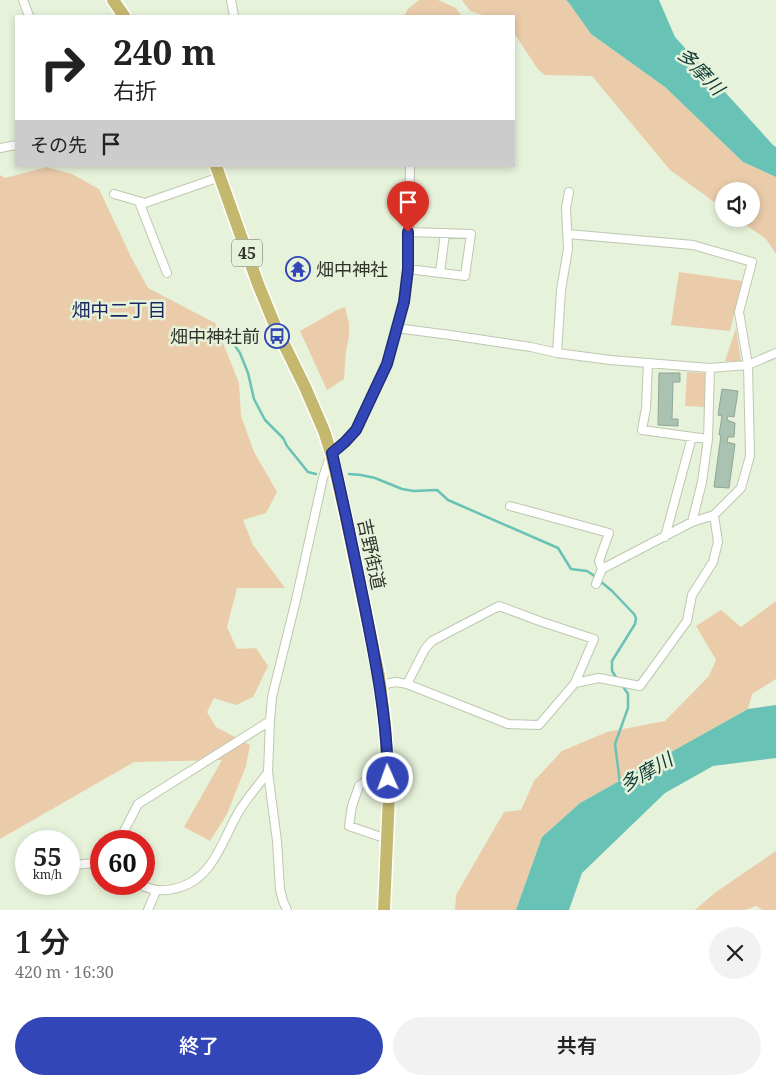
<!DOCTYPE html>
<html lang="ja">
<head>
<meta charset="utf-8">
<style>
	:root { --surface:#fff; --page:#f2f2f2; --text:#222; --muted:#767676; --accent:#3246b8 }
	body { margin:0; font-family:"Noto Serif","Noto Sans JP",serif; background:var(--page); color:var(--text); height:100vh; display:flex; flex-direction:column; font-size:19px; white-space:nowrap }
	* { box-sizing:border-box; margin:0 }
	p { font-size:16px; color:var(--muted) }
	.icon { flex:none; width:28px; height:28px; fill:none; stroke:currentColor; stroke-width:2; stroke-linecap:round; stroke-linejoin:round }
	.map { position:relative; height:910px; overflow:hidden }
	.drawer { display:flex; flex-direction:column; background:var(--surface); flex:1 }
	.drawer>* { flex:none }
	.banner { position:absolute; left:15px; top:15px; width:500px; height:152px; border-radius:0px; box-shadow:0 2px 8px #0003; background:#fff; color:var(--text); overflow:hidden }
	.controls { position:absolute; left:715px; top:182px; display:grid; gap:10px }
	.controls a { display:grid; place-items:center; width:45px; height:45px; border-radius:50%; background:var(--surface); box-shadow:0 2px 8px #0003; font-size:25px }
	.speed { position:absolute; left:15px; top:830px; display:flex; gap:10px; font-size:25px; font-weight:700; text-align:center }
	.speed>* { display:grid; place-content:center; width:65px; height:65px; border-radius:50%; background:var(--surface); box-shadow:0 2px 8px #0003; line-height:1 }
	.speed small { font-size:12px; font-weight:400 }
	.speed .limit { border:8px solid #d22; background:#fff; color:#111 }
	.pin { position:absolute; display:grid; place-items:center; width:42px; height:42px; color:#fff; margin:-51px -21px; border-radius:50% 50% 50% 0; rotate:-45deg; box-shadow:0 0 5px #0007 }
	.pin .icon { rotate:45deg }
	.me { position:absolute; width:55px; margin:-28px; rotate:358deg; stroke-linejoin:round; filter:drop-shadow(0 0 4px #0008) }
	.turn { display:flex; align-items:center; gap:18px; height:105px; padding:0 15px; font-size:22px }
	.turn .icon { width:65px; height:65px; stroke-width:2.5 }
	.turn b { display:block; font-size:35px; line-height:42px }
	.then { display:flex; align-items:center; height:48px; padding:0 15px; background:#0003; gap:10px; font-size:19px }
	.round { display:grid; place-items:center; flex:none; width:52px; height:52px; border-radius:26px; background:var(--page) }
	.overview { display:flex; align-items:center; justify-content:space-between; height:85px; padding:0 15px }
	h1 { font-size:30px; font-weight:600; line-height:38px }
	.cta { display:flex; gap:10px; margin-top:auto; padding:10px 15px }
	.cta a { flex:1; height:58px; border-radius:30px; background:var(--accent); color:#fff; font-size:20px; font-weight:600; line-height:58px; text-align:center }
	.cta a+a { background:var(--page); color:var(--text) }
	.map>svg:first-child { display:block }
	.green { fill:#eaccaa }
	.water { fill:#69c2b6 }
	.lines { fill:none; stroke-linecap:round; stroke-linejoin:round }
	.stream { stroke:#69c2b6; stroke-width:2.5 }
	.building { fill:#aac2b1; stroke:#8fa696 }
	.street-casing { stroke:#bec8b1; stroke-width:10 }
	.primary-casing { stroke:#fff; stroke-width:15 }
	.street { stroke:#fff; stroke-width:8 }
	.primary { stroke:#c4b86f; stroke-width:12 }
	.route-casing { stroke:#202e78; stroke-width:12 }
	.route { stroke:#3246b8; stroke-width:9 }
	.labels { text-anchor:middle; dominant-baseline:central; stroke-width:5; stroke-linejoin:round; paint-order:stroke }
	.shield { fill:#e7f2da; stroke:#676d60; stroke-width:1 }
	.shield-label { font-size:16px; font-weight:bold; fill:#30342b }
	.poi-label { font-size:18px; fill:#30342b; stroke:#e7f2da; text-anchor:start }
	.street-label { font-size:18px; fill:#30342b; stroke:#e7f2da }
	.water-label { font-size:19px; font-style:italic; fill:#103a35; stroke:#e7f2da }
	.neighbourhood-label { font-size:19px; fill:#1b275e; stroke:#e7f2da }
</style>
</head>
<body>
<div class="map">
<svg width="776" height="910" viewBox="0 0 776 910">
	<rect width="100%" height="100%" fill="#e7f2da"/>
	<path class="green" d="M419,0H438L456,8L461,15V16H404L408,9Z
		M462,0H566L569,3L591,34L665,87L743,162L776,177V254L766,239L737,219H751V191H724V209L670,170L592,76L544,75L537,68L514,33V16H486L470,11Z
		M47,167L72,174L99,189L131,257L148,288L215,323L239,383L241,416L254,452L277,492L266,513L243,520L253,545L285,588H237L227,627L237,649L256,648L268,666L253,697L236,705L214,698L207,712L216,727L250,745L246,766L227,814L210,841L184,827L222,760L134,762L0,839V175L5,178Z
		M679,272L742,281L730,331L671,325Z
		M345,307L349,323V337L346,351L344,379L327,390L300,331L337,310Z
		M736,328L741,361H725Z
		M687,372L707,373L705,407L685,406Z
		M776,601V679L752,694L748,709L580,803L542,837L516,910H455L456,895L504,812L521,810L534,781L562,751L607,732L665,721L709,676L716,660L696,626L721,610L741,627Z
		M776,851V910H763L756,906L745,910H695L716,892Z"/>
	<path class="water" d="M566,0H659L675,37L773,145L776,147V177L743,162L665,87L591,34L569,3Z
		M776,705V758L713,766L665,793L582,873L569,910H516L542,837L580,803L748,709Z"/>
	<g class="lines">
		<path class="stream" d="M221,329L228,336L240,353L248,373L254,399L265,420L283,438L287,446L308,472L316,474
			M349,474L361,475L375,478L402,489L414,491L437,490L448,500L558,548L571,569L587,571L593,575L612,591L634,614L636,618L635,624L612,661V671L618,680
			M620,783L615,744L628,708V694L622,685"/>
	</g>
	<path class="building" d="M659,373H680V382H673L672,419H678V426L658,425Z
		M722,389L738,391L734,417L728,416L727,420L735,423L734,437H728L727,442L735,444L729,488L714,487L721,435H719L722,416L718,415Z"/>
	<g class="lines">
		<defs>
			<path id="street" d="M23,0L29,16
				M231,0L234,16
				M0,148L16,145
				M114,194L145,203L220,177
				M139,202L167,273
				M568,234L693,245L752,262L739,312L748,365L750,456L741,488L714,515L692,522L602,569L596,584
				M408,269L465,276L471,234L409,232
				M440,273L445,233
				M396,328L450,335L531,347L557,353L610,360L710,368L748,365L776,353
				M557,353L561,290L568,249L566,208L569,192
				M648,364L646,408L642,430L708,439
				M510,506L609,533L599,561L602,569
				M692,522L702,482L708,439L710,368
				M665,537L692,437
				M407,684L425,649L432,641L499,606L542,622L594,639L575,683
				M380,685L396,682L407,684L508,724L539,725L575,683L599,678L640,686L687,621L692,595L713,562L718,542L714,515
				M387,839L349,826L352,806L359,786L371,777L377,764L388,762
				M119,841L138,804L270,721
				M69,868L82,864L101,863
				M139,884C150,890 160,892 173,889C212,882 221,843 238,813C246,799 258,786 268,772
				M148,910L156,891
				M287,910L283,901L280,889L277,841L268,772L270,721L272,697L296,600L323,478L331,453L345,442L356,430L387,364L404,302L408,269L410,166"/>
			<path id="primary" d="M113,0L124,16
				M216,166L258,284L276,328L305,387L324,431L331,453L345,513L379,676L385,725L389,795L384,910"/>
		</defs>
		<use href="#street" class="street-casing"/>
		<use href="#primary" class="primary-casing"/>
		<use href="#street" class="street"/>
		<use href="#primary" class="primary"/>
	</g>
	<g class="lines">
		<defs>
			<path id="route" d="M388,778C387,716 375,658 363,598C353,549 343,501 332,453L345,442L356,430L387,364L404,302L408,269V232"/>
		</defs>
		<use href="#route" class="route-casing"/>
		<use href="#route" class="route"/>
	</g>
	<defs>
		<symbol id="temple-ring" viewBox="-11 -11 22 22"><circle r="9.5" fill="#e7f2da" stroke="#3246b8" stroke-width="1.5"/><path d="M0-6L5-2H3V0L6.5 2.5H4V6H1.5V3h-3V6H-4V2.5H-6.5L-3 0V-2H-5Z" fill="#3246b8"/></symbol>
		<symbol id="bus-ring" viewBox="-11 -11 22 22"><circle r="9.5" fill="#e7f2da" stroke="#3246b8" stroke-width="1.5"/><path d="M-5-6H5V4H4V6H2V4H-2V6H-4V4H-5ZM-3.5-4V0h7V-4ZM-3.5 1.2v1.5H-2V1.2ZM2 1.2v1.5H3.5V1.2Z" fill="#3246b8"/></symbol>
	</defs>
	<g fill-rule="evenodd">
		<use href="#temple-ring" x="284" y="255" width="28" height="28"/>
		<use href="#bus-ring" x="263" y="322" width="28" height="28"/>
	</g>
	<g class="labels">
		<rect class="shield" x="232" y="239.5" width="30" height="27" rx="4"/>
		<g class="shield-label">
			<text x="247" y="253">45</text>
		</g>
		<g class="poi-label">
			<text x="316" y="269">畑中神社</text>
			<text x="260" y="336" text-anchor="end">畑中神社前</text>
		</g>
		<g class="street-label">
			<text transform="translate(372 554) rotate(78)">吉野街道</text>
		</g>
		<g class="water-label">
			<text transform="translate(701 71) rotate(46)">多摩川</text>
			<text transform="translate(646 772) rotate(-30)">多摩川</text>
		</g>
		<g class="neighbourhood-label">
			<text x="119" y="310">畑中二丁目</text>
		</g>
	</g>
</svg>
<div class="controls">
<a><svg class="icon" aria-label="sound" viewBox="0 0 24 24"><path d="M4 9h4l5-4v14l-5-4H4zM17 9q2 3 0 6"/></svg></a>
</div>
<div class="speed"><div>55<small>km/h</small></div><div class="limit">60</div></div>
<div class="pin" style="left:408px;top:232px;background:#d93025"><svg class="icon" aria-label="arrive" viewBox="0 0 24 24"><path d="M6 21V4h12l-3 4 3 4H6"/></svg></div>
<svg class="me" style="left:388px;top:778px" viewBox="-20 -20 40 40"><circle r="17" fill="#3246b8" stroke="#fff" stroke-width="3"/><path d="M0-11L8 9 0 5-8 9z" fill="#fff"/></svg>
<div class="banner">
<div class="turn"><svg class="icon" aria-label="right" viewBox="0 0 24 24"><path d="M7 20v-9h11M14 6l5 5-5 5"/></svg><div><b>240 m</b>右折</div></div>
<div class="then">その先<svg class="icon" aria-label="arrive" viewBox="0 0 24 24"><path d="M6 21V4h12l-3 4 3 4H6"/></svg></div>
</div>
</div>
<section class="drawer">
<div class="overview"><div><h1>1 分</h1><p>420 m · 16:30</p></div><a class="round"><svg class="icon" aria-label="close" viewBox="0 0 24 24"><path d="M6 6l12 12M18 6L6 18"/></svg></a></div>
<div class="cta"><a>終了</a><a>共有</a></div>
</section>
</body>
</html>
